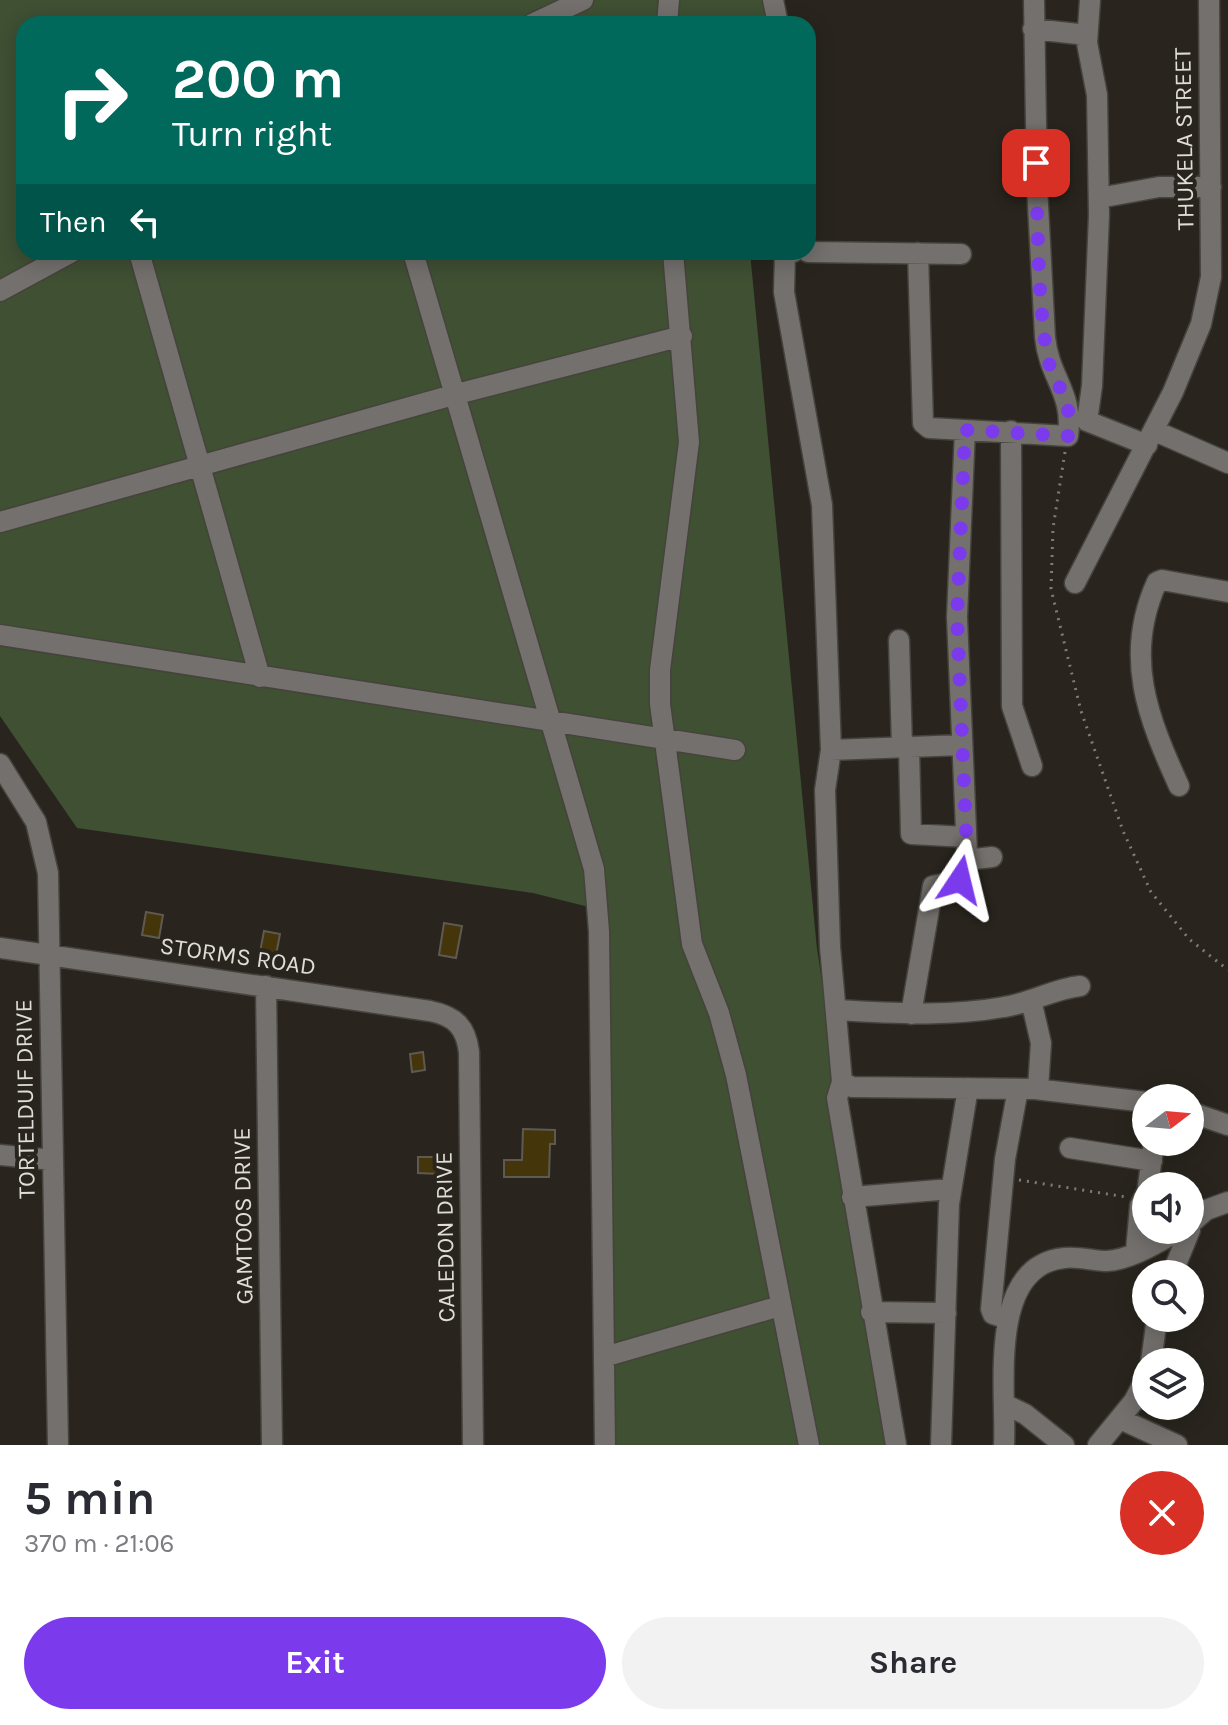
<!DOCTYPE html>
<html lang="en">
<head>
<meta charset="utf-8">
<style>
	:root { --surface:#fff; --page:#f2f2f3; --text:#2b2b33; --muted:#7c7c81; --accent:#7c3aed }
	body { margin:0; font-family:Karla,sans-serif; background:var(--page); color:var(--text); height:100vh; display:flex; flex-direction:column; font-size:30px; white-space:nowrap }
	* { box-sizing:border-box; margin:0 }
	p { font-size:26px; color:var(--muted) }
	.icon { flex:none; width:44px; height:44px; fill:none; stroke:currentColor; stroke-width:2; stroke-linecap:round; stroke-linejoin:round }
	.map { position:relative; height:1445px; overflow:hidden }
	.drawer { display:flex; flex-direction:column; background:var(--surface); flex:1 }
	.drawer>* { flex:none }
	.guide { position:absolute; left:16px; top:16px; width:800px; height:244px; border-radius:24px; box-shadow:0 4px 20px #0003; background:#00695c; color:#fff; overflow:hidden }
	.needle { width:52px; rotate:74deg }
	.buttons { position:absolute; left:1132px; top:1084px; display:grid; gap:16px }
	.buttons a { display:grid; place-items:center; width:72px; height:72px; border-radius:50%; background:var(--surface); box-shadow:0 4px 20px #0003; font-size:40px }
	.pin { position:absolute; display:grid; place-items:center; width:68px; height:68px; color:#fff; margin:-34px; border-radius:16px; box-shadow:0 4px 12px #0006 }
	.me { position:absolute; width:88px; margin:-44px; rotate:10deg; stroke-linejoin:round; filter:drop-shadow(0 0 6px #0008) }
	.turn { display:flex; align-items:center; gap:28px; height:168px; padding:0 24px; font-size:36px }
	.turn .icon { width:104px; height:104px; stroke-width:2.5 }
	.turn b { display:block; font-size:56px; line-height:68px }
	.then { display:flex; align-items:center; height:76px; padding:0 24px; background:#0003; gap:16px; font-size:30px }
	.round { display:grid; place-items:center; flex:none; width:84px; height:84px; border-radius:42px; background:var(--page) }
	.head { display:flex; align-items:center; justify-content:space-between; height:136px; padding:0 24px }
	h1 { font-size:48px; font-weight:700; line-height:60px }
	.button { display:flex; gap:16px; margin-top:auto; padding:16px 24px }
	.button a { flex:1; height:92px; border-radius:48px; background:var(--accent); color:#fff; font-size:32px; font-weight:700; line-height:92px; text-align:center }
	.button a+a { background:var(--page); color:var(--text) }
	.map>svg:first-child { display:block }
	.green { fill:#3f5033 }
	.building { fill:#45350b; stroke:#5e5a52; stroke-width:2 }
	.lines { fill:none; stroke-linecap:round; stroke-linejoin:round }
	.minor-casing { stroke:#46423c; stroke-width:23 }
	.path { stroke:#7f7c76; stroke-width:3; stroke-dasharray:2 6; stroke-linecap:butt }
	.minor { stroke:#73706d; stroke-width:20 }
	.route { stroke:#7c3aed; stroke-width:14; stroke-dasharray:0 25.2 }
	.labels { text-anchor:middle; dominant-baseline:central; stroke-width:8; stroke-linejoin:round; paint-order:stroke }
	.street-label { font-size:24px; fill:#dfddd8; stroke:#29251e }
</style>
</head>
<body>
<div class="map">
<svg width="1228" height="1445" viewBox="0 0 1228 1445">
	<rect width="100%" height="100%" fill="#29251e"/>
	<path class="green" d="M0,0H768L765,24H24V252H750L817,949L865,1254L903,1445H605L593,908L533,893L77,828L0,716Z"/>
	<path class="building" d="M146,912L163,915L159,938L142,935Z
		M444,923L462,926L456,958L439,955Z
		M264,931L280,934L276,955L260,952Z
		M423,1052L425,1070L412,1072L410,1054Z
		M523,1129L555,1130V1144H550L549,1177H504V1160H522Z
		M418,1157H440V1174L418,1173Z"/>
	<g class="lines">
		<defs>
			<path id="minor" d="M773,0L778,24
				M1090,0L1087,43L1097,95L1099,215L1092,386L1087,421L1147,445
				M532,24L583,0
				M667,24L669,0
				M1033,29L1087,35
				M1099,198L1159,187H1211
				M139,252L260,677
				M413,252L594,869L599,931L605,1445
				M673,252L689,442L660,670V704L692,944L719,1013L736,1075L809,1445
				M793,252L785,254L784,292L822,505L831,750L825,790L830,947L842,1082L852,1087L1035,1089L1146,1102
				M808,252L961,254
				M0,291L72,252
				M965,430L1068,436C1074,393 1049,378 1045,337L1037,186L1034,0
				M1011,431L1012,706L1032,766
				M1155,431L1228,463
				M0,522L453,395L682,336
				M1075,583L1173,392L1201,324L1211,277L1209,0
				M0,635L735,750
				M899,640L902,747
				M909,746L911,834L966,837
				M831,750L962,745
				M0,764L36,822L48,873L58,1445
				M1179,786C1148,718 1123,656 1157,582L1162,580L1228,592
				M966,860L992,857
				M0,948L430,1011C455,1016 466,1027 469,1052L473,1445
				M266,986L272,1445
				M1031,1000L1041,1043L1038,1089
				M838,1010C894,1013 948,1017 1004,1007C1031,1003 1053,989 1080,986
				M911,1014L933,886L960,880L967,854L957,617L965,430L929,428L923,423L918,253
				M842,1082L837,1098L896,1445
				M1190,1112L1228,1125
				M1070,1148L1152,1161
				M0,1155L53,1160
				M1148,1186L1154,1142
				M852,1197L951,1189
				M1190,1224L1206,1210L1228,1202
				M1136,1251L1140,1206L1146,1194
				M1172,1274L1190,1230
				M871,1312L946,1313
				M1008,1319L993,1314L991,1309L1005,1159L1018,1089
				M604,1357L780,1306
				M1151,1362L1157,1318
				M1006,1405L1025,1414L1064,1445
				M1120,1419L1177,1445
				M941,1445L949,1204L968,1088
				M1004,1445C1007,1393 986,1266 1064,1258C1079,1256 1093,1261 1107,1261C1131,1260 1160,1241 1180,1230
				M1098,1445L1134,1401L1146,1378"/>
		</defs>
		<use href="#minor" class="minor-casing"/>
		<path class="path" d="M1065,452L1053,528L1051,589L1081,711L1123,831L1151,892L1189,939L1228,970
			M1019,1180L1126,1197"/>
		<use href="#minor" class="minor"/>
	</g>
	<g class="lines">
		<path class="route" d="M960,880L967,854L957,617L965,430L1068,436C1074,392 1051,387 1046,349C1037,288 1038,224 1036,163"/>
	</g>
	<g class="labels">
		<g class="street-label">
			<text transform="translate(1184 139) rotate(-91)">THUKELA STREET</text>
			<text transform="translate(238 956) rotate(8)">STORMS ROAD</text>
			<text transform="translate(25 1099) rotate(-91)">TORTELDUIF DRIVE</text>
			<text transform="translate(243 1216) rotate(-91)">GAMTOOS DRIVE</text>
			<text transform="translate(445 1237) rotate(-91)">CALEDON DRIVE</text>
		</g>
	</g>
</svg>
<div class="buttons">
<a><svg class="needle" viewBox="-14 -14 28 28"><path d="M0-13l5 13h-10z" fill="#e53935"/><path d="M0 13l5-13h-10z" fill="#7c7c81"/></svg></a>
<a><svg class="icon" aria-label="sound" viewBox="0 0 24 24"><path d="M4 9h4l5-4v14l-5-4H4zM17 9q2 3 0 6"/></svg></a>
<a><svg class="icon" aria-label="search" viewBox="0 0 24 24"><circle cx="10" cy="10" r="6"/><path d="M15 15l6 6"/></svg></a>
<a><svg class="icon" aria-label="layers" viewBox="0 0 24 24"><path d="M12 4l9 5-9 5-9-5zM3 14l9 5 9-5"/></svg></a>
</div>
<div class="pin" style="left:1036px;top:163px;background:#d93025"><svg class="icon" aria-label="arrive" viewBox="0 0 24 24"><path d="M6 21V4h12l-3 4 3 4H6"/></svg></div>
<svg class="me" style="left:960px;top:880px" viewBox="-20 -20 40 40"><path d="M0-17L14 15 0 8-14 15z" fill="#7c3aed" stroke="#fff" stroke-width="4"/></svg>
<div class="guide">
<div class="turn"><svg class="icon" aria-label="right" viewBox="0 0 24 24"><path d="M7 20v-9h11M14 6l5 5-5 5"/></svg><div><b>200 m</b>Turn right</div></div>
<div class="then">Then<svg class="icon" aria-label="left" viewBox="0 0 24 24"><path d="M17 20v-9H6M10 6l-5 5 5 5"/></svg></div>
</div>
</div>
<section class="drawer">
<div class="head"><div><h1>5 min</h1><p>370 m · 21:06</p></div><a class="round" style="background:#d93025;color:#fff"><svg class="icon" aria-label="close" viewBox="0 0 24 24"><path d="M6 6l12 12M18 6L6 18"/></svg></a></div>
<div class="button"><a>Exit</a><a>Share</a></div>
</section>
</body>
</html>
